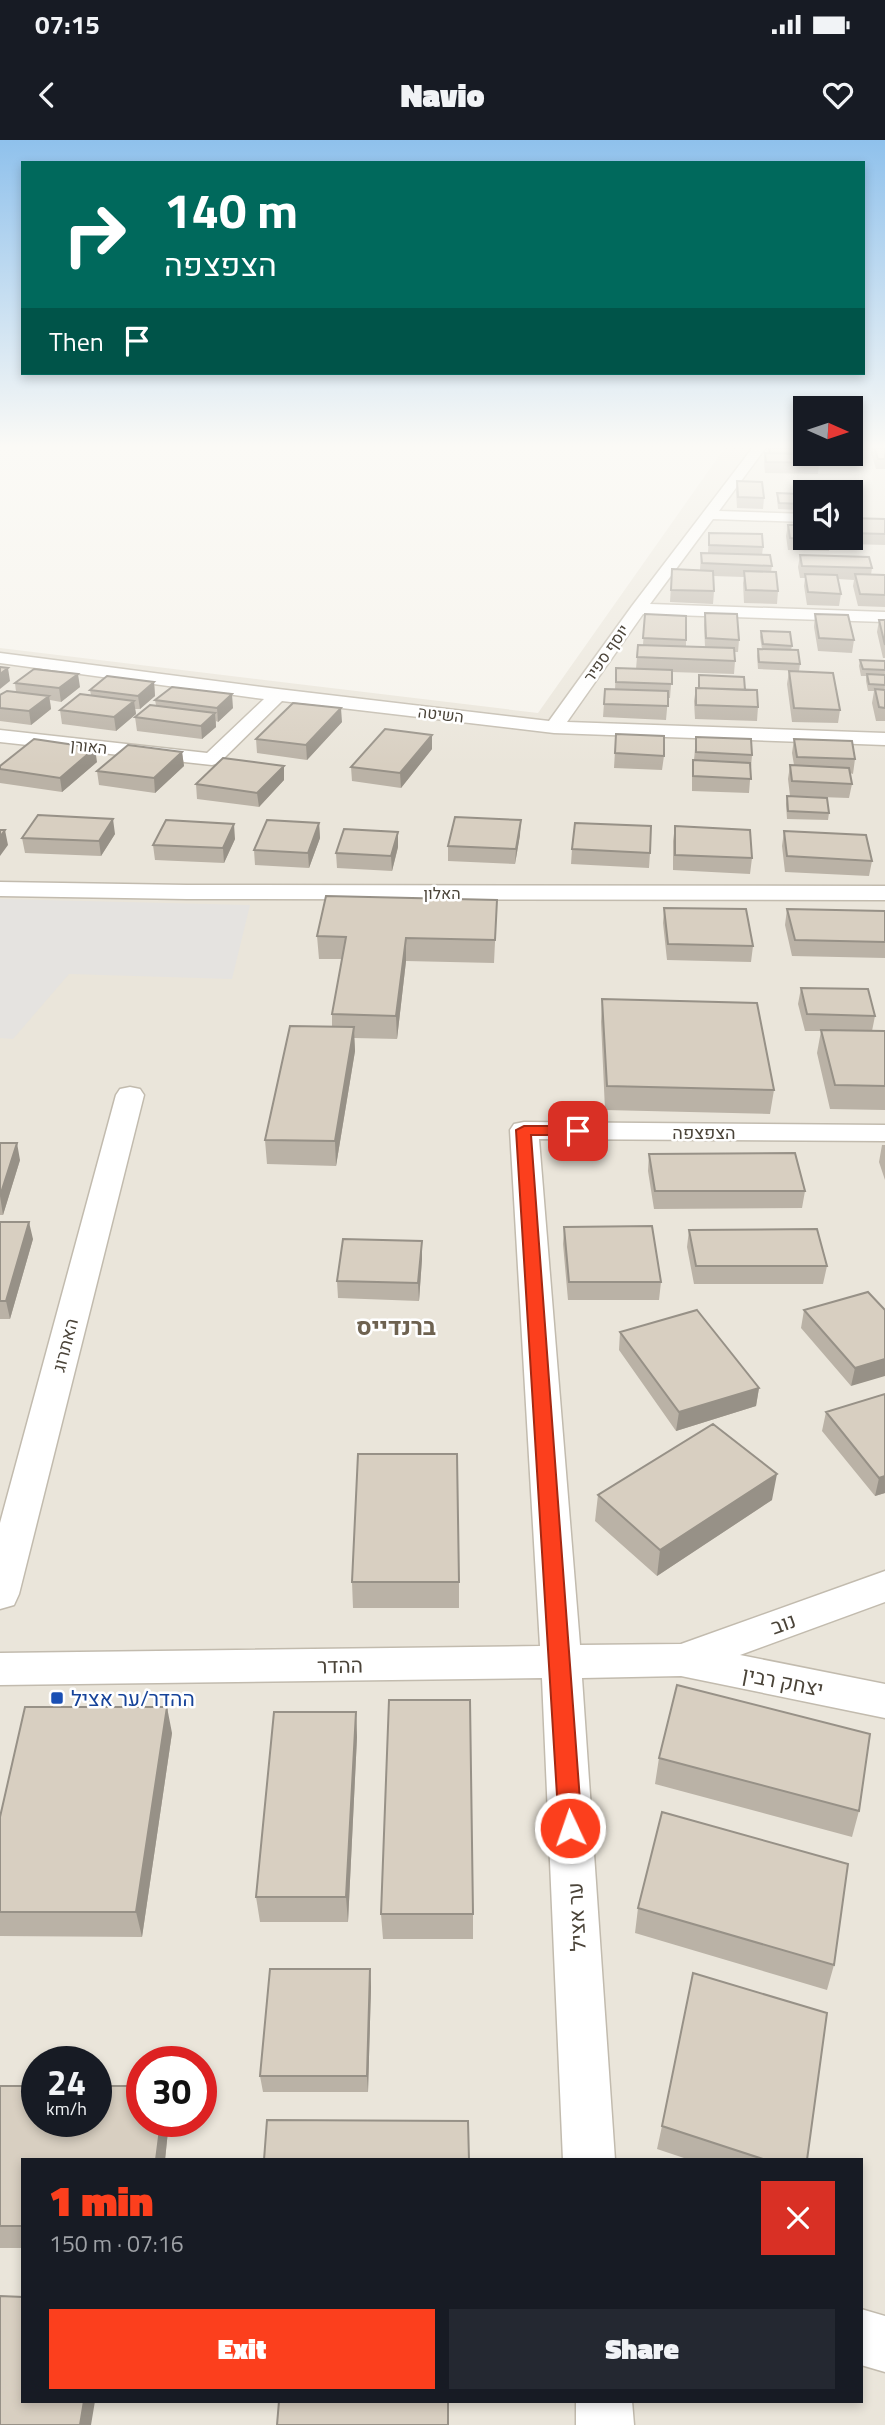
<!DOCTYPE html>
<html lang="en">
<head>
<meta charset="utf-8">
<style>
	:root { --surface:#171b24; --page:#242831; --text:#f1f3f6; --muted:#9ea1a6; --accent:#fc3f1d }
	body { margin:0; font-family:"Titillium Web",Heebo,sans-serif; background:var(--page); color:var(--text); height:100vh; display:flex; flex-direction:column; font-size:26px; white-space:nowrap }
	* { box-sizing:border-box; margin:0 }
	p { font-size:23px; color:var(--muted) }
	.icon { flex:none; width:38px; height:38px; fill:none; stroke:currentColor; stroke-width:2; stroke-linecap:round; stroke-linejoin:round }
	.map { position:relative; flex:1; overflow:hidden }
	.drawer { position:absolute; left:21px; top:2018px; width:842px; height:245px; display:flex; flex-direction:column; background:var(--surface); border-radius:0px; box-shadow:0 4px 10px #0003 }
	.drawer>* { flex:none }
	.guide { position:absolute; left:21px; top:21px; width:844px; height:214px; border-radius:0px; box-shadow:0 4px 10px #0003; background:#00695c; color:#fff; overflow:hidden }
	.needle { width:46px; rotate:93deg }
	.tools { position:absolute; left:793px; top:256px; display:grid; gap:14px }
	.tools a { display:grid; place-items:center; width:70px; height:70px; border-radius:0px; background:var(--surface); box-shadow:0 4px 10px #0003; font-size:35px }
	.speed { position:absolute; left:21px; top:1906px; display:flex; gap:14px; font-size:35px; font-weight:700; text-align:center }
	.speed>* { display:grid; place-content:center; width:91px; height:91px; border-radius:50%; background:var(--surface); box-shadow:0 4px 10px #0003; line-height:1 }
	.speed small { font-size:18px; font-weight:400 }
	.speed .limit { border:10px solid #d22; background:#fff; color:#111 }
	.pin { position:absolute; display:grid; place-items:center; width:60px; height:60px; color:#fff; margin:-30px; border-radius:14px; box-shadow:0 4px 10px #0006 }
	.me { position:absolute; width:77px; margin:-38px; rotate:357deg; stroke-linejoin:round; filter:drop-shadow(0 0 5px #0008) }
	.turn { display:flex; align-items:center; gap:24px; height:147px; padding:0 28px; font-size:32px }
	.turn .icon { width:91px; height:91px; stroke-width:2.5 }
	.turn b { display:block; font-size:49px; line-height:60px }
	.then { display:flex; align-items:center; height:66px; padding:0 28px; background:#0003; gap:14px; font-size:26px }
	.round { display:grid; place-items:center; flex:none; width:74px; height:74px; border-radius:0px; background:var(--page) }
	.headline { display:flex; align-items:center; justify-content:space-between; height:119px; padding:0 28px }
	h1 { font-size:42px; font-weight:800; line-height:52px; color:var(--accent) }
	.primary-button { display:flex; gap:14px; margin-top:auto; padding:14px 28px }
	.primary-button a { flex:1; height:80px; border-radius:0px; background:var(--accent); color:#fff; font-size:28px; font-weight:800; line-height:80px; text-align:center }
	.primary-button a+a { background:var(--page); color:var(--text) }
	.status { display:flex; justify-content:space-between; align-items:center; height:49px; padding:0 35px; background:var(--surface); direction:ltr }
	.status svg { height:19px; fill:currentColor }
	header { display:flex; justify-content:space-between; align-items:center; height:91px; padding:0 28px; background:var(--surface); font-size:32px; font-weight:800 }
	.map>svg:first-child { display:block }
	.residential { fill:#eae5da; fill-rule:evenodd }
	.parking { fill:#e5e3e0 }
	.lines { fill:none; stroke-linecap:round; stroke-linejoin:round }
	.street-casing { stroke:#c2bbae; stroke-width:3 }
	.street { fill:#fff; fill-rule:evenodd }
	.wall { fill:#bab2a6 }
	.shaded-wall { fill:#979187 }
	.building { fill:#d8cfc1; stroke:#979187; stroke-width:2 }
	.route { fill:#fc3f1d; stroke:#a42913; stroke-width:2 }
	.transit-dot { fill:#1a4fb4; stroke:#fff; stroke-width:2.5 }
	.labels { text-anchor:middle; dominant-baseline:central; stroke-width:5; stroke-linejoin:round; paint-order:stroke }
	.far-street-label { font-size:16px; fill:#4b4439; stroke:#fff }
	.street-label { font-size:18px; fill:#4b4439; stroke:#fff }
	.near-street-label { font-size:21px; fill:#4b4439; stroke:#fff }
	.near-transit-label { font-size:21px; fill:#164399; stroke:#fff; text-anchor:start }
	.district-label { font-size:24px; font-weight:bold; fill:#6e6250; stroke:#fff }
</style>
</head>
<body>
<div class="status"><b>07:15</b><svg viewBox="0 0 49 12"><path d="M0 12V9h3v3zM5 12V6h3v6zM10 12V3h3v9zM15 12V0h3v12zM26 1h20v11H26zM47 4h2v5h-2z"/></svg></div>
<header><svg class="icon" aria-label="back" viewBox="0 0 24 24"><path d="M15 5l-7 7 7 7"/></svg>Navio<svg class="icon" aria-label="heart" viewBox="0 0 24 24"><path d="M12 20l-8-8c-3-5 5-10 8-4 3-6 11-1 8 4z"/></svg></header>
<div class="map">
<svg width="885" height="2285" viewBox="0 0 885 2285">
	<rect width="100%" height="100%" fill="#f6f3ec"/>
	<path class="residential" d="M726,306H805V313H850L851,306H885V2285H0V508L538,573ZM805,352H850V397H805ZM37,1922H96V1981H37ZM142,1922H201V1981H142ZM23,2020H861V2261H23Z"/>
	<path class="parking" d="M0,759L250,765L232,839L69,834L13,899L0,898Z"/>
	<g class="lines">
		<defs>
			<path id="street" d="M754,306H767L719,371L805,374V382L713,379L650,464L885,472V482L643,474L567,582L885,593V605L554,593L282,561L219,623L212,625L0,602V590L207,613L264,559L0,523V513L278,549L549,581L632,466Z
				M0,742L187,745L885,746V760L187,759L0,756Z
				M130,947L140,949L144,955L19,1454L14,1465L0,1469V1383L116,955L120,949Z
				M524,982L885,985V1001L539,999L580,1505L681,1504L885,1431V1462L740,1515L885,1544V1578L681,1536L582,1538L615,2020H563L542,1538L0,1545V1513L540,1506L510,990L514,984Z
				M861,2169L885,2176V2232L861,2225Z
				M576,2261H632L634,2285H576Z"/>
		</defs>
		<use href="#street" class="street-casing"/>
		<use href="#street" class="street"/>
	</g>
	<path class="wall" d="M768,306H796L797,314L819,323L818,334L765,333L764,323L765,313H769Z
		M850,306L863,310L862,320L820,319L818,313H850Z
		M872,306H885V329H876L871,313Z
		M737,341L764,358L763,369L737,368L736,352Z
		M777,353L801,364L800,370L778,369L777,359Z
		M850,378L885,379V405L849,404L847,397H850Z
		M788,385L831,399L829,411L788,410L786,396Z
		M709,393L763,407L762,415L772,426L771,432L778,451L777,464L744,463L743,443L744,437L713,436L714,451L713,464L670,462L672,429L700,430L701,413H708Z
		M800,415L872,428L871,435H885V467L858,466L853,446L854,440L838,439L841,454L839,466L807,465L804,446L805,438H800L798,427Z
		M705,473L739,500L738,512H734L735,521L734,534L672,532L670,558H668L666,580L603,577L605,549H615L616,528L636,529L638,505H643L645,474L686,500V506L705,507L704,485Z
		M815,474L854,500L852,513L818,511L814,487Z
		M879,480H885V518H883L877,492Z
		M761,491L792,506L791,510L800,524L799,531L758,529L757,516L758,509H762L760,497Z
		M860,520L885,521V581H876L872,563L874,551H868L866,541V536H861L859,526Z
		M789,531L840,570L838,583L792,582L787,544Z
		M699,535L745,550L758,567L757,581L695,579L694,561L696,548H699Z
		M154,542L155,556L140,569H135L136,574L116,591L62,584L60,570L91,555L90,550Z
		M15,543L80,547L61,562L50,560L51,569L31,585L0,581V555L16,552Z
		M155,560L233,568L218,582L216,581V587L202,599L137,591L135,577L156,565Z
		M342,582L307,620L257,613L256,599Z
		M616,594L664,616L662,630L614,628Z
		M696,597L752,615L749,653L692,651V635L693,620H694Z
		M794,599L855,619L853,634L850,633L852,644L849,658L790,656L788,639L790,625H794L792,613Z
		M432,609L401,648L352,641L351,627Z
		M182,612L184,626L155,653L99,645L97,631Z
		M97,622L62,652L0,643V626Z
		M284,626V640L259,667L197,659L196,644Z
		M787,656L829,673L828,680L787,679L786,664Z
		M319,683L320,698L309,728L255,725L254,710Z
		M675,686L752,718L750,734L673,730V701Z
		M784,691L872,721L869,736L785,732L782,706Z
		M115,694L101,716L25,713L22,698Z
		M520,695L515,724L448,721V706Z
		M235,699L224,723L155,720L153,705Z
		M398,707L392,731L337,728L336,713Z
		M572,709L650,713L649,728L571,724Z
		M497,760L494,823L406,821L397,899L354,898L355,911L336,1026L267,1024L265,1000L332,887V874L342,819H319L317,796Z
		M664,768L753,806L751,822L667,820L663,783Z
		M787,769L885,772V818L792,816L785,785Z
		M801,848L875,876L872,891H885V970L830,969L817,913L821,891H805L798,864Z
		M602,859L774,950L770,974L605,970L601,882Z
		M0,1003L20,1020L3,1075H0Z
		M882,1005H885V1040L879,1022Z
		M649,1014L805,1051L802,1068L654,1069L648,1031Z
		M0,1082L33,1099L10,1179H0Z
		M564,1087L661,1142L659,1160H568L563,1104Z
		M689,1090L827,1126L823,1144H694L687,1107Z
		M422,1101V1119L419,1161L338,1158L337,1141Z
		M804,1170H885L851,1246L801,1188Z
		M620,1192L759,1248L756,1266L676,1291L619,1210Z
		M885,1254V1353L875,1356L822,1291L826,1272Z
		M598,1355L772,1360L657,1436L595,1381Z
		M352,1442H459V1468H353Z
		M356,1572L357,1597L348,1782H260L256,1757Z
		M172,1593L142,1797L0,1796V1677Z
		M659,1618L859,1671L852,1697L655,1644Z
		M638,1768L834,1825L827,1850L635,1793Z
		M381,1774H473V1799H383Z
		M370,1829L371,1847L368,1952H263L260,1936Z
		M0,1946L169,1981L165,2020H23V2108H0Z
		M662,1986L807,2020H690L657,2009Z"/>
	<path class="shaded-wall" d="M8,528L10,541L0,549V534Z
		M78,534L80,547L61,562L59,548Z
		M154,542L155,556L140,569L138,556Z
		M232,554L233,568L218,582L217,568Z
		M49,556L51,569L31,585L29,571Z
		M134,561L136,574L116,591L114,577Z
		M341,568L342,582L307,620L306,605Z
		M215,573L216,587L202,599L201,586Z
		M432,595V609L401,648L400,633Z
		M95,608L97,622L62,652L60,638Z
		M182,612L184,626L155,653L154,638Z
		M284,626V640L259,667L257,653Z
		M113,679L115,694L101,716L99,701Z
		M521,680L520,695L515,724L516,709Z
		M319,683L320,698L309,728L308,713Z
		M234,684L235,699L224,723L223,708Z
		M5,690L8,705L0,716V697Z
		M398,692V707L392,731L391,716Z
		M406,798V821L397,899L396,876Z
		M354,887L355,911L336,1026L335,1001Z
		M17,1003L20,1020L3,1075L0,1056Z
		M29,1082L33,1099L10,1179L6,1161Z
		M422,1101V1119L419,1161L418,1143Z
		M885,1219V1236L851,1246L855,1228Z
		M759,1248L756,1266L676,1291L679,1272Z
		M777,1334L772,1360L657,1436L660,1410Z
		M885,1336V1353L875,1356L879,1338Z
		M167,1567L172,1593L142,1797L136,1772Z
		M356,1572L357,1597L348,1782L346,1757Z
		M370,1829L371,1847L368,1952L367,1936Z
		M161,1981H169L165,2020H156Z
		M84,2261H95L91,2285H80Z"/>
	<path class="building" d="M769,306H796L797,314L770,313Z
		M850,306H862L863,310H850Z
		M874,306H885V319H878Z
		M765,313L817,314L819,323L766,322Z
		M737,341L762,342L764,358L738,357Z
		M777,353L799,354L801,364L779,363Z
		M850,378L885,379V394L851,393Z
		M788,385H805V397H830L831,399L790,398Z
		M709,393L762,394L763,407L709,405Z
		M701,413L770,415L772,426L702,423Z
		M800,415L869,417L872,428L802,426Z
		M672,429L713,431L714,451L671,450Z
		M744,431L776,432L778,451L746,450Z
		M805,434L837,435L841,454L808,452Z
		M855,434L885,435V455L860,454Z
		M705,473L737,474L739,500L706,498Z
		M645,474L686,476V500L643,498Z
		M815,474L848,475L854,500L819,498Z
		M879,480H885V505Z
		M761,491L790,492L792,506L763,504Z
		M638,505L734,508L735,521L637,517Z
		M758,509L798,510L800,524L759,522Z
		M860,520L885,521V530L863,529Z
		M0,527L8,528L0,534Z
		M616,528L672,530V544L616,542Z
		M34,529L78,534L59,548L15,543Z
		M789,531L833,533L840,570L794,568Z
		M867,534L885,535V545L869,544Z
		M699,535L744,537L745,550L699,548Z
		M107,536L154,542L138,556L90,550Z
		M172,547L232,554L217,568L155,560Z
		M696,548L757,550L758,567L696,565Z
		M605,549L668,551V566L604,564Z
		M875,549L885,550V568L879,567Z
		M7,551L49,556L29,571L0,568V555Z
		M80,554L134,561L114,577L60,570Z
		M293,563L341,568L306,605L256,599Z
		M150,565L215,573L201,586L135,577Z
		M385,589L432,595L400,633L351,627Z
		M616,594L664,596V616L615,613Z
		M696,597L751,599L752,615L696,612Z
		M34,599L95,608L60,638L0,629V626Z
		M794,599L852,601L855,619L797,617Z
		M128,605L182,612L154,638L97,631Z
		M223,618L284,626L257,653L196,644Z
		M693,620L750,623L751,639L693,636Z
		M790,625L849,628L852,644L792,641Z
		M787,656L827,658L829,673L788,671Z
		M38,675L113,679L99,701L22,698Z
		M455,677L521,680L516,709L448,706Z
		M166,680L234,684L223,708L153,705Z
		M267,680L319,683L308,713L254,710Z
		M575,683L651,686L650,713L572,709Z
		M675,686L750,690L752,718L675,715Z
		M344,689L398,692L391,716L336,713Z
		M0,690H5L0,697Z
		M784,691L866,695L872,721L787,716Z
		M326,756L497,760L495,800L406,798L396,876L332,874L346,797L317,796Z
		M664,768L746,769L753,806L668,804Z
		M787,769L885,771V802L795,800Z
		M801,848L868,849L875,876L807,874Z
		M602,859L757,863L774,950L607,946Z
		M290,886L354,887L335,1001L265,1000Z
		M821,890L885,891V946L835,945Z
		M0,1003H17L0,1056Z
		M795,1013L805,1051H655L649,1014Z
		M0,1082H29L6,1161H0Z
		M652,1086L661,1142H569L564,1087Z
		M817,1089L827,1126H696L689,1090Z
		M343,1099L422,1101L418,1143L337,1141Z
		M868,1152L885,1170V1219L855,1228L804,1170Z
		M697,1170L759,1248L679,1272L620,1192Z
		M885,1254V1336L879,1338L826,1272Z
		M713,1284L777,1334L660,1410L598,1355Z
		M358,1314H457L459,1442H352Z
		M677,1545L870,1594L859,1671L659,1618Z
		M389,1560H470L473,1774H381Z
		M25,1567H167L136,1772H0V1677Z
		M274,1572H356L346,1757H256Z
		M662,1672L848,1724L834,1825L638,1768Z
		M270,1829H370L367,1936H260Z
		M693,1833L827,1873L807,2020H766L662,1986Z
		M0,1946H37V1981H96V1946H142V1981H161L156,2020H23V2086H0Z
		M267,1980L468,1981L469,2020H264Z
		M0,2156L23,2157V2261H84L80,2285H0Z
		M279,2261H448V2285H277Z"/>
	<linearGradient id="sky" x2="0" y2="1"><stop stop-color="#8fc1ec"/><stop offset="0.49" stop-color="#fbfaf6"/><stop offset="1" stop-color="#fbfaf6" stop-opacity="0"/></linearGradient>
	<rect width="885" height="626" fill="url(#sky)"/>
	<path class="route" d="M524,986H578L585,991L578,995H531L582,1688L578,1695L570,1698L563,1695L559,1688L516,990Z"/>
	<rect class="transit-dot" x="50" y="1551" width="14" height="14" rx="3.5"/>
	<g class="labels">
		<g class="far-street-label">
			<text transform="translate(606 513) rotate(-55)">יוסף ספיר</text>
			<text transform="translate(441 574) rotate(7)">השיטה</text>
			<text transform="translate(89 606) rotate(6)">האורן</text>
			<text x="442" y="753">האלון</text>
		</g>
		<g class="street-label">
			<text x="704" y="992">הצפצפה</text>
			<text transform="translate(65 1205) rotate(-75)">האתרוג</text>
		</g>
		<g class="near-street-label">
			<text transform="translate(783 1483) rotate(-20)">נוב</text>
			<text transform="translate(340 1525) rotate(-1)">ההדר</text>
			<text transform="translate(783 1541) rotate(11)">יצחק רבין</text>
			<text transform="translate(576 1777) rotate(-93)">ער אציל</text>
		</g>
		<g class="near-transit-label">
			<text x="71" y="1558">ההדר/ער אציל</text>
		</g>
		<g class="district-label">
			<text x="396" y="1186">ברנדייס</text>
		</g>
	</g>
</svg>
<div class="tools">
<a><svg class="needle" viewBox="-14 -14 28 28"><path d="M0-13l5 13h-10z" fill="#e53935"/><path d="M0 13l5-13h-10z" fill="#9ea1a6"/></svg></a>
<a><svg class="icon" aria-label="sound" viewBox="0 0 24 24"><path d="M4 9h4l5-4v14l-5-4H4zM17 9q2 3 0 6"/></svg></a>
</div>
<div class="speed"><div>24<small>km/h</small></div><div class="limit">30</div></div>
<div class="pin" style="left:578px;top:991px;background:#d93025"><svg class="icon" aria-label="arrive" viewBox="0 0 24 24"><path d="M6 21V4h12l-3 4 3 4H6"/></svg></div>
<svg class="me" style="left:570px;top:1688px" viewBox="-20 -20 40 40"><circle r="17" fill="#fc3f1d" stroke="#fff" stroke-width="3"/><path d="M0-11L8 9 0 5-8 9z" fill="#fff"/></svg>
<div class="guide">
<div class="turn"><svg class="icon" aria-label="right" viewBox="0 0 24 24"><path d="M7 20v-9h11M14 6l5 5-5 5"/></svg><div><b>140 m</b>הצפצפה</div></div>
<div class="then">Then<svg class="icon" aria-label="arrive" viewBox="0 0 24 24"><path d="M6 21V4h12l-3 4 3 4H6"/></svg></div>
</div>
<section class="drawer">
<div class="headline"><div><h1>1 min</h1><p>150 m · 07:16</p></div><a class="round" style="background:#d93025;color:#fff"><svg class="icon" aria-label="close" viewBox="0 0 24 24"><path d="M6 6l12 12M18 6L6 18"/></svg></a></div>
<div class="primary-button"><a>Exit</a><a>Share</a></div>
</section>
</div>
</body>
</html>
